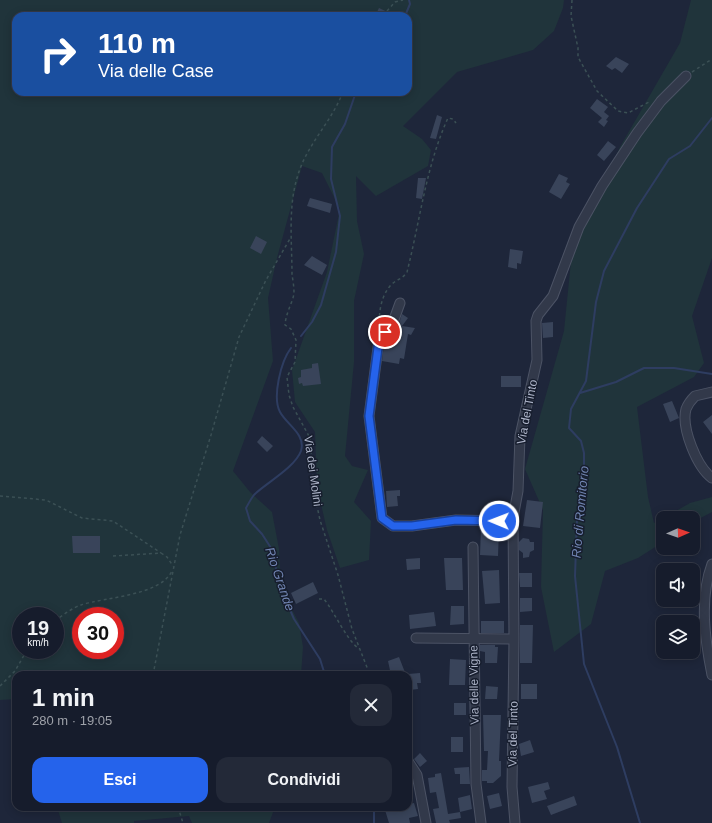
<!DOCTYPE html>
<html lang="it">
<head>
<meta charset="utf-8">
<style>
	:root { --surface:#161c2c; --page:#232938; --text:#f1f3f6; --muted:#9ea1a9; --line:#353a48; --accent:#2563eb }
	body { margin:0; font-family:Arial,sans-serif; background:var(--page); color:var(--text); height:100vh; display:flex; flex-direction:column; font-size:15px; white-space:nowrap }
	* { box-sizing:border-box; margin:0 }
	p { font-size:13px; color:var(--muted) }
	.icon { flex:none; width:22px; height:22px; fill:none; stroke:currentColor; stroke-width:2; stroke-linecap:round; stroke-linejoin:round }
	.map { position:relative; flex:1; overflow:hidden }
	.side { position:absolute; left:12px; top:671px; width:400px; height:140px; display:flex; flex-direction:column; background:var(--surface); border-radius:12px; box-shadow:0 2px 10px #0003,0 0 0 1px var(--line) }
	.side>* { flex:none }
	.top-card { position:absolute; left:12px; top:12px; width:400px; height:84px; border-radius:12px; box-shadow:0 2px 10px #0003,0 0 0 1px var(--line); background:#1a4fa0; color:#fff; overflow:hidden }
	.needle { width:26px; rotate:88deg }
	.controls { position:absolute; left:656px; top:511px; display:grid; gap:8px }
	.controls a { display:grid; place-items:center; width:44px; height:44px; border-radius:8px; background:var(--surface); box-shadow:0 2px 10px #0003,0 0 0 1px var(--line); font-size:20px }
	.speed { position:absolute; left:12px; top:607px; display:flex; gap:8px; font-size:20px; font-weight:700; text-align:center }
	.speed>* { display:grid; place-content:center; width:52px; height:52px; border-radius:50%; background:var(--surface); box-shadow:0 2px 10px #0003,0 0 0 1px var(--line); line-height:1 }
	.speed small { font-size:10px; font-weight:400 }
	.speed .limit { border:6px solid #d22; background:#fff; color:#111 }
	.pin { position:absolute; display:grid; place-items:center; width:34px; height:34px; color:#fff; margin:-17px; border:2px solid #fff; border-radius:50%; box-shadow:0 1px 4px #0007 }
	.me { position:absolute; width:44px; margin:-22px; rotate:271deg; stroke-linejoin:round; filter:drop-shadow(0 0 3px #0008) }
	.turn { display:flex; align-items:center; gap:14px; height:84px; padding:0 20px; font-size:18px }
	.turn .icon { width:52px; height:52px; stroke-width:2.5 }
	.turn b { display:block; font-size:28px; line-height:34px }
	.round { display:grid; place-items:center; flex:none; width:42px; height:42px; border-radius:12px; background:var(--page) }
	.head { display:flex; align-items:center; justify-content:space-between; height:68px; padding:0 20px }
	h1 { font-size:24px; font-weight:700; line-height:30px }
	.primary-button { display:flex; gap:8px; margin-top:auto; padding:8px 20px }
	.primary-button a { flex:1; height:46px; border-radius:12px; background:var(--accent); color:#fff; font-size:16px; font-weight:700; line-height:46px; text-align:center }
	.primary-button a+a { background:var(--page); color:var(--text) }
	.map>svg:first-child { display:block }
	.green { fill:#20343b; fill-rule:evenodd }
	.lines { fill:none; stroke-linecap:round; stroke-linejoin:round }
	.stream { stroke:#2e3d61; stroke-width:2 }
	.building { fill:#39445a }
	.minor-casing { stroke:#4c5365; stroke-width:11 }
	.path { stroke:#3b5055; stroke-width:1.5; stroke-dasharray:3 3; stroke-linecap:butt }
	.minor { stroke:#32394a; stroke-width:9 }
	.route-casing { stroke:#184099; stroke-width:10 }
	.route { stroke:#2563eb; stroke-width:7 }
	.labels { text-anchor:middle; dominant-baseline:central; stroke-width:3; stroke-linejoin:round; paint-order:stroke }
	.street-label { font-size:12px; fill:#acb3c7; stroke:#171e2e }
	.water-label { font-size:13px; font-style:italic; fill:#7185b2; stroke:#171e2e }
</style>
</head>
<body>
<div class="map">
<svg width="712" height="823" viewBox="0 0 712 823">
	<rect width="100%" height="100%" fill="#1e263a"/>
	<path class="green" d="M0,0H564L563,8L554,31L533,50L457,72L403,126L422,139L431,150L428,166L376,196L356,176L357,221L364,254L354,301V362L345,456L352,466L368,470L354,502L371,521L369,560L340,568L327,530L317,487L315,432L295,402L292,370L327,272L340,209L322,173L302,166L277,258L268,298L273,361L233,471L250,492L272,512L279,549L281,589L299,623L303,647L301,675H16V699L0,700ZM16,16H408V92H16ZM21,616H55V650H21ZM81,616H115V650H81Z
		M691,0H712V258L692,316L704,363L694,377L637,407L648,497L654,523L663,518V542L638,558L605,571L591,624L554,652L541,587L543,510L525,469L564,331L572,251L620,147L680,43Z
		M712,497V512L693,522V518H664L690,503Z
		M57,807H275L269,823H192L189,816L134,821V823H62Z"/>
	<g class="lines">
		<path class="stream" d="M405,16L410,4L409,0
			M301,336L312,322L321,305L336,252L340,216L331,179L332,147L345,124L356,92
			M291,348C281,361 272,397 280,412C287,425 306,434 301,451C295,467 268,482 256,493C252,496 249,503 246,508L250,521L262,534L271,548L281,589L294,619L320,659L325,675
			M580,393L616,382L644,368H674L712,374
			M374,807V823
			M640,823L617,747L584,664L575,576L577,520L584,484V453L581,441L569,428L571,409L586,381L596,302L604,271L637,208L669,159L690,146L712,118"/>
	</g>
	<path class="building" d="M379,8L396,16H375Z
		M616,57L629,64L622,73L615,68L612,70L606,66Z
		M597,99L608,107L604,112L609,116L606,120L608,121L604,127L598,122L602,118L590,108Z
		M437,115L442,117L436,139L430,138Z
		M608,141L616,147L604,161L597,155Z
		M559,174L568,178L566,182L570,184L561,199L549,192Z
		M418,178H426L422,199L416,198Z
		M310,198L332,204L330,213L307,206Z
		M256,236L267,242L261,254L250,248Z
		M510,249L523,251L521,264L517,263V269L508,267Z
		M312,256L327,265L322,275L304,265Z
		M402,314L408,318L402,326L415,328L411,335L408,334L404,359L400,358L399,364L382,361L384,344L392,345Z
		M553,322V337L543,338L542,323Z
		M318,363L321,384L303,386L302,383L299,384L298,378L301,377V370L312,368V364Z
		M501,376H521V387H501Z
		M672,401L679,418L670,422L663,404Z
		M712,415V434L703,422Z
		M262,436L273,446L267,452L257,442Z
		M400,490V496H397L398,506L387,507L386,491Z
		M527,500L543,502L540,528L523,526Z
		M481,528L499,529L498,556L480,555Z
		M72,536H100V553H73Z
		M523,538L529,539L530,542H534V550L530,552L529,557L523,558V553L519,550V542Z
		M420,558V569L407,570L406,559Z
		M444,558H462L463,590H446Z
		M499,570L500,603L485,604L482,571Z
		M519,573H532V587H520Z
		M313,582L318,593L296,604L291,593Z
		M520,598H532V611L520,612Z
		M451,606H464V624L450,625Z
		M434,612L436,626L410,629L409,615Z
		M481,621H504V633H481Z
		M520,625H533L532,663H520Z
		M480,645H495V647H498L497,663H485V652L480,651Z
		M399,657L406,675H391L388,661Z
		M450,659L466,660L465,685H449Z
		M420,673L421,683H417L418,689L410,690L408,674Z
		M521,684H537V699H521Z
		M486,686L498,687L497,699H485Z
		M454,703H466V715H454Z
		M483,715H501L499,761H501V776L493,783H487V781H482V770H487L488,751H484Z
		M451,737H463V752H451Z
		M530,740L534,752L521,756L519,744Z
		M420,753L427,761L420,767L414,759Z
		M469,767L470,784H460V774H455L454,768Z
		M441,773L448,814L460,812L461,818L449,820L450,823H436L433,809L439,808L436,792L430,793L428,778L435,777V774Z
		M548,782L550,789L544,791L547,799L532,803L528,787Z
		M499,793L502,806L490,809L487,796Z
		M470,795L472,809L460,812L458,798Z
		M574,796L577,805L551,815L547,806Z
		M414,803L418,816L409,818L410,823H389L385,810L398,807H408V804Z"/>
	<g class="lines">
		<defs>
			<path id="minor" d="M400,303L392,325L379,340L369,416L382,518L393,526H412L456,520L513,521
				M712,392L695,396C691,400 688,404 686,409C681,428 697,467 712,478
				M473,547L476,784L481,823
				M712,564C699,599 705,640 712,675
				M416,638L514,639
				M408,761L417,775L426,823
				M515,823L512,787L514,639L513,518L518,491L520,436L537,360L536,321L538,315L553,296L579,227L602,186L637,133L661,101L686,76"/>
		</defs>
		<use href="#minor" class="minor-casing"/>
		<path class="path" d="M572,0L571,16L578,48V57L597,91L618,111L628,113L649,102
			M387,11L395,2L403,0
			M692,72L712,59
			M343,92C331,123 306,145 297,178C288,208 292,243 292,275C293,280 294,287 294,293C293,302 286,312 285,325L291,329L296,340L295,362L287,377L289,395L293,407L310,438L314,492L320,520L338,575L352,629L370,675
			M379,328C379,314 380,298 390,286C395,280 403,279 407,272C420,221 426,166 448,118L453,119L456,123
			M0,496L46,500L82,518L113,521L161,553
			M113,556L161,553L167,557L173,566
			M319,599H324C335,613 346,639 359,649
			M55,621C63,615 72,608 81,605C105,597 160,596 172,571
			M153,675L180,535L211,435L239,337L266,280L291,237
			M0,686L15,671L27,650
			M178,807L183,823"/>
		<use href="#minor" class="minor"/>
	</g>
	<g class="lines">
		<defs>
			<path id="route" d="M385,332L379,340L369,416L382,518L393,526H412L456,520L499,521"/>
		</defs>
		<use href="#route" class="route-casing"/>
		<use href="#route" class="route"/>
	</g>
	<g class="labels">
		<g class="street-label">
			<text transform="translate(527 412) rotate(-79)">Via del Tinto</text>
			<text transform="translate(313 471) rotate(82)">Via dei Molini</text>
			<text transform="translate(474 685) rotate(-91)">Via delle Vigne</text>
			<text transform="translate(513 734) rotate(-89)">Via del Tinto</text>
		</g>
		<g class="water-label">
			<text transform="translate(580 512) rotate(-85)">Rio di Romitorio</text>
			<text transform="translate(280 579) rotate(71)">Rio Grande</text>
		</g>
	</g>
</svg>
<div class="controls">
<a><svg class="needle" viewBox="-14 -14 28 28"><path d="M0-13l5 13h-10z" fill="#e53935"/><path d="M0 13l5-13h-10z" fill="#9ea1a9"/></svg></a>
<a><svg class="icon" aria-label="sound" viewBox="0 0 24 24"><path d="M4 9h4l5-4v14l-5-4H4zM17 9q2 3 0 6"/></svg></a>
<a><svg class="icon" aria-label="layers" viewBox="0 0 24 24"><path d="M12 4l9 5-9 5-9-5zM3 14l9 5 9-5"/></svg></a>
</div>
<div class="speed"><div>19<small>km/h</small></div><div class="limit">30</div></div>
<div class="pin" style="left:385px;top:332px;background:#d93025"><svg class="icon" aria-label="arrive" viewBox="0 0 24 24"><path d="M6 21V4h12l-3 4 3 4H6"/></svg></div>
<svg class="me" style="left:499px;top:521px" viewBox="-20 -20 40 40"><circle r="17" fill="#2563eb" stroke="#fff" stroke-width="3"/><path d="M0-11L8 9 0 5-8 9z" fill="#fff"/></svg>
<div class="top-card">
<div class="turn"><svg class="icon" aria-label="right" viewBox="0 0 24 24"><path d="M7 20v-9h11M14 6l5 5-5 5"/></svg><div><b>110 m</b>Via delle Case</div></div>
</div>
<section class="side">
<div class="head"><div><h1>1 min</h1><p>280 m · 19:05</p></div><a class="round"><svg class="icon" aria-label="close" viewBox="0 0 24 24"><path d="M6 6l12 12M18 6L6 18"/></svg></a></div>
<div class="primary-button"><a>Esci</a><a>Condividi</a></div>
</section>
</div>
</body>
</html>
